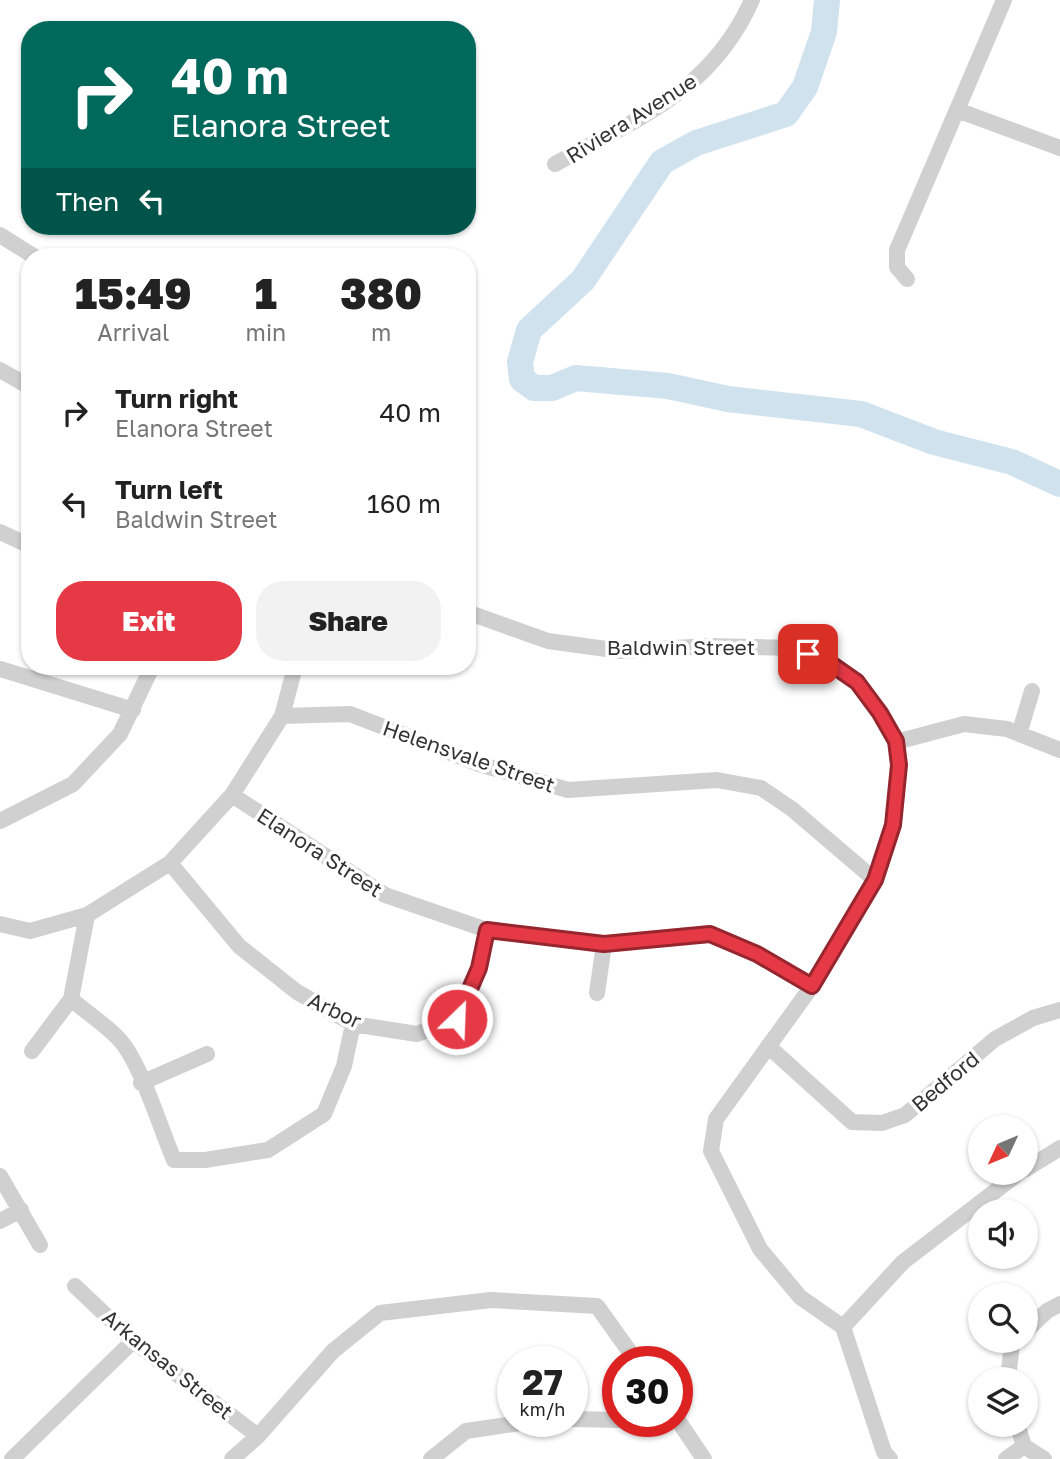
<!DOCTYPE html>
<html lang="en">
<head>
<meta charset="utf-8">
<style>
	:root { --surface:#fff; --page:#f2f2f2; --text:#222; --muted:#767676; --accent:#e63946 }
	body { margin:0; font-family:"Golos Text",sans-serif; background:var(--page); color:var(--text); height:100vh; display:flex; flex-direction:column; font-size:26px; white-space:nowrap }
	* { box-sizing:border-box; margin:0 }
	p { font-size:23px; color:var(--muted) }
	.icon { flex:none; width:38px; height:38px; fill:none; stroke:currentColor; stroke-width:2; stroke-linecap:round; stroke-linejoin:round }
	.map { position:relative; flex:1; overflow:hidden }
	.sheet { position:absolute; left:21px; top:248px; width:455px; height:427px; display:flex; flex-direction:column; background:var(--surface); border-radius:28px; box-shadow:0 2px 5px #0004 }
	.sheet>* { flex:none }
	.guide { position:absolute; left:21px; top:21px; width:455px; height:214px; border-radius:28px; box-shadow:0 2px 5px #0004; background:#00695c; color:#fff; overflow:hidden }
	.needle { width:46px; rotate:226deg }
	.controls { position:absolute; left:968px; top:1115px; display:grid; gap:14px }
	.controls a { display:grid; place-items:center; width:70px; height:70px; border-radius:50%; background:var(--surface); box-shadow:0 2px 5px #0004; font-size:35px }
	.speed { position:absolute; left:497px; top:1346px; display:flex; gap:14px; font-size:35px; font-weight:700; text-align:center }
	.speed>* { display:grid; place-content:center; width:91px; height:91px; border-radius:50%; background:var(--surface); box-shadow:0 2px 5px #0004; line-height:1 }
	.speed small { font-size:18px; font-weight:400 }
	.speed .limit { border:10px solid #d22; background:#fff; color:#111 }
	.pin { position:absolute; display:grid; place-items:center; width:60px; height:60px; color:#fff; margin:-30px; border-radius:14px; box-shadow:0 4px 10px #0006 }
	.me { position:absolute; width:77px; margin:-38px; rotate:24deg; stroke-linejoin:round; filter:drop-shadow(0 0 5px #0008) }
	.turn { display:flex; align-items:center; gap:24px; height:147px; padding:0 35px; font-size:32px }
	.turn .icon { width:91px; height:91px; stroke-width:2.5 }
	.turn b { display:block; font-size:49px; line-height:60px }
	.then { display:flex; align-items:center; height:66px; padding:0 35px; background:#0003; gap:14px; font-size:26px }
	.eta { display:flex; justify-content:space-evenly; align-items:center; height:119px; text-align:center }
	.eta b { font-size:42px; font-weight:800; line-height:49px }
	.cta { display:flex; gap:14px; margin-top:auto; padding:14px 35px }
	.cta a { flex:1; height:80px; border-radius:28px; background:var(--accent); color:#fff; font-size:28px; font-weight:800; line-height:80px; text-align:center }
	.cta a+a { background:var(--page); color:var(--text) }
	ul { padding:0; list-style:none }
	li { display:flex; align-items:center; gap:21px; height:91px; padding:0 35px }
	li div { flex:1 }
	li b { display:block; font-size:26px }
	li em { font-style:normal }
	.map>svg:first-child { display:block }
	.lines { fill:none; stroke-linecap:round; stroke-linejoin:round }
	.river { stroke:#cfe2ee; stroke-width:26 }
	.minor { stroke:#d0d0d0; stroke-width:16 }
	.route-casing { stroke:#96252e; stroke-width:18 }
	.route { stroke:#e63946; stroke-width:12 }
	.labels { text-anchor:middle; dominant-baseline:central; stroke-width:7; stroke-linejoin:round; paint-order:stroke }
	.street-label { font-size:21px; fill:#333; stroke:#fff }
</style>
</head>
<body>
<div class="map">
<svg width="1060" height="1459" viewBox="0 0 1060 1459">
	<rect width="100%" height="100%" fill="#fff"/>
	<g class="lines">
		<path class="river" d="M827,0L824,32L805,87L786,114L696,143L662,162L583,280L529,330L520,362L522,379L534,388H552L576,378L668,386L728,399L861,414L934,442L1012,462L1060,484"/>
		<path class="minor" d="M957,110L1060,148
			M555,164C638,118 711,92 752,0
			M0,235L35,257
			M907,279L897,267V250L1004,0
			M0,370L30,387
			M0,532L30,546
			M467,612L548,641L621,651L709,646L793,648L824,659L857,682L880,713L896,742L899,765L893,825L875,880L812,986L716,1119L711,1151L760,1249L800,1297L843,1327L884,1452L890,1459
			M0,669L133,710
			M282,716L350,714L479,764L568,790L717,780L761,788L792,809L875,880
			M1019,734L1032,691
			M896,742L964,724L1007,729L1060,750
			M232,795L385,895L487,930L604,944L710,934L757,954L812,986
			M0,821L73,784L120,734L152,667
			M170,863L239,946L297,992L353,1024L417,1034L457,1019L479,968L487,930
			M0,924L30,931L87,915L170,863L232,795L282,716L295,667
			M597,993L604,944
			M71,999C86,1012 103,1023 117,1037C140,1059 160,1128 174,1160H205L268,1150L324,1114L344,1066L353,1024
			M768,1046L852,1122L882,1123L905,1115L995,1039L1033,1018L1060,1010
			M32,1051L71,999L87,915
			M141,1083L207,1054
			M1026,1169L1060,1148
			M0,1176L40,1245
			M0,1221L21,1210
			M75,1286L133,1341L258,1436
			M843,1327L903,1262L1020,1172
			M1026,1331L1047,1311L1060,1304
			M1008,1379L1012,1343L1016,1340
			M572,1419L618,1420
			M677,1419L704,1459
			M1017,1424L1024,1446
			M1024,1446L1044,1459
			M12,1459L133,1341
			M232,1459L258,1436L333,1351L380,1313L491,1300L597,1306L637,1362
			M431,1459L466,1431L534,1421
			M1006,1459L1024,1446"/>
	</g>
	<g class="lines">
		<defs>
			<path id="route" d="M457,1019L479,968L487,930L604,944L710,934L757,954L812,986L875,880L893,825L899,765L896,741L880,713L857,682L824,659L808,654"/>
		</defs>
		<use href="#route" class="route-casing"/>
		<use href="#route" class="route"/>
	</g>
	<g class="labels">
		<g class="street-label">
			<text transform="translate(631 118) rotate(-32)">Riviera Avenue</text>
			<text x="681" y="647">Baldwin Street</text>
			<text transform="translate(469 756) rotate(19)">Helensvale Street</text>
			<text transform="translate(320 852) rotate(33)">Elanora Street</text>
			<text transform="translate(335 1010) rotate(25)">Arbor</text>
			<text transform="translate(945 1081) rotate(-40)">Bedford</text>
			<text transform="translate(168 1364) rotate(39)">Arkansas Street</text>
		</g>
	</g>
</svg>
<div class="controls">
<a><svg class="needle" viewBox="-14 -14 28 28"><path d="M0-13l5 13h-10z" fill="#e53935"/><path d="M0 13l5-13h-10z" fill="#767676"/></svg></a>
<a><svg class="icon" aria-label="sound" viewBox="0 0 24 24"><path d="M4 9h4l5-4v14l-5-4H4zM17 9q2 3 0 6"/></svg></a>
<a><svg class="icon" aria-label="search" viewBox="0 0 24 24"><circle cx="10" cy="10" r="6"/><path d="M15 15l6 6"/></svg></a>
<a><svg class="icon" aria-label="layers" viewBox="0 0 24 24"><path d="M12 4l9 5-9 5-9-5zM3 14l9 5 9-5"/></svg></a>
</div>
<div class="speed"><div>27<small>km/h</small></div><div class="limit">30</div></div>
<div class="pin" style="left:808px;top:654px;background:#d93025"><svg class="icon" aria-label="arrive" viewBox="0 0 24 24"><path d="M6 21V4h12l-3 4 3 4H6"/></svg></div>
<svg class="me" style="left:457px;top:1019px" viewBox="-20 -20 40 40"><circle r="17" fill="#e63946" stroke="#fff" stroke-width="3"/><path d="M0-11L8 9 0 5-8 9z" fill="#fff"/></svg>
<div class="guide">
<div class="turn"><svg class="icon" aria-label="right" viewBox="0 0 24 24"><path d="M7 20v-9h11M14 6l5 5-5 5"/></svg><div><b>40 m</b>Elanora Street</div></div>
<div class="then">Then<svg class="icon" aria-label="left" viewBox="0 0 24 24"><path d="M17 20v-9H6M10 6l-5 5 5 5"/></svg></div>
</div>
<section class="sheet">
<div class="eta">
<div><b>15:49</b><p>Arrival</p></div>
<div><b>1</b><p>min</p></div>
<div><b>380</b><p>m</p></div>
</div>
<ul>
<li><svg class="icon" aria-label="right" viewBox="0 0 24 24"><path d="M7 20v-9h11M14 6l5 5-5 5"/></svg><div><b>Turn right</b><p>Elanora Street</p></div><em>40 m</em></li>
<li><svg class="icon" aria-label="left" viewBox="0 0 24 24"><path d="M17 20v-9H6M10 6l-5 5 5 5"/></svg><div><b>Turn left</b><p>Baldwin Street</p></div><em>160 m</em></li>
</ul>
<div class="cta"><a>Exit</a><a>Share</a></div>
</section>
</div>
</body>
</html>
